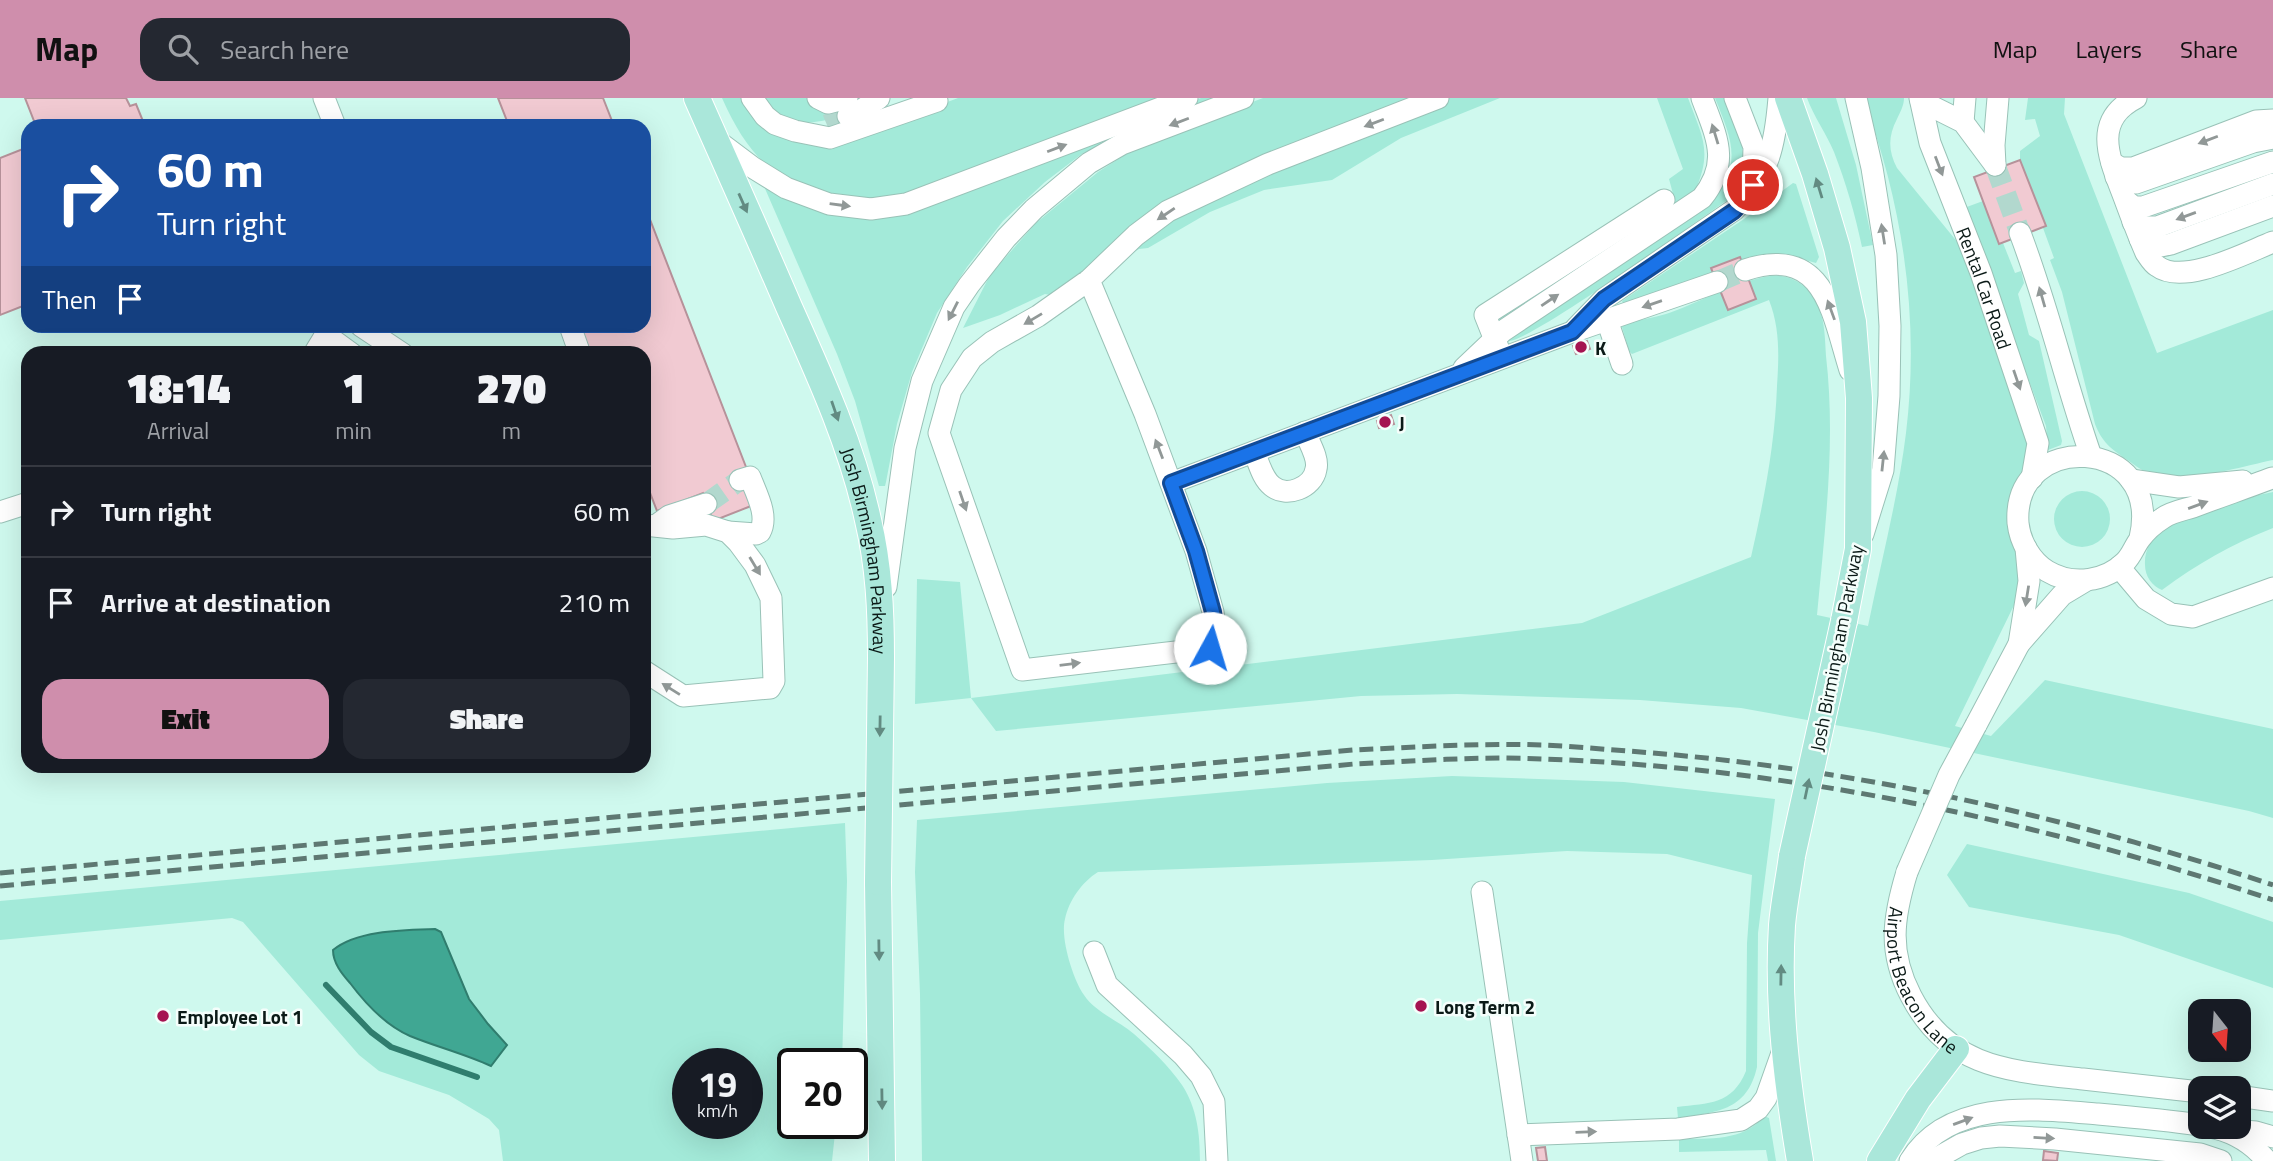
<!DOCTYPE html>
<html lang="en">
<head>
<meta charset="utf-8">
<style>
	:root { --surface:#171b24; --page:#242831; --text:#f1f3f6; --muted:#9ea1a6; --line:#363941; --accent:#cf8eac }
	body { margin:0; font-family:"Titillium Web",sans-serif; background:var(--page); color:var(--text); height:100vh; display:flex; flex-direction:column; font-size:26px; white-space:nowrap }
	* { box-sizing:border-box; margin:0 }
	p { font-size:23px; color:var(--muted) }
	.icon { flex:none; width:38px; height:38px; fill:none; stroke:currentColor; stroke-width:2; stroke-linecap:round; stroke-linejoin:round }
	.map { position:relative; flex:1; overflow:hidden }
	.details { position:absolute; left:21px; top:248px; width:630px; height:427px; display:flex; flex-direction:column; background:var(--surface); border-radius:21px; box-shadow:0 7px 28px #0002 }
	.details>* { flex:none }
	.banner { position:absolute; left:21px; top:21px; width:630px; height:214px; border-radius:21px; box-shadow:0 7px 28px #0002; background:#1a4fa0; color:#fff; overflow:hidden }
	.needle { width:46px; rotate:163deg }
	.fabs { position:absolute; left:2188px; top:901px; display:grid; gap:14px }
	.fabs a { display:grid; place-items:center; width:63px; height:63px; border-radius:14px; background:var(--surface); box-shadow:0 7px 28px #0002; font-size:35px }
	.speed { position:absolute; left:672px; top:950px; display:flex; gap:14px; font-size:35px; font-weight:700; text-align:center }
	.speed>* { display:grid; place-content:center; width:91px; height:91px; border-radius:50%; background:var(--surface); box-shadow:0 7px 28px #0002; line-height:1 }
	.speed small { font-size:18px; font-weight:400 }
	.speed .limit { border:4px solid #111; border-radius:10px; background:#fff; color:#111 }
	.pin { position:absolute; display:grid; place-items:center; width:60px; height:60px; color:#fff; margin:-30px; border:4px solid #fff; border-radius:50%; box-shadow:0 2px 7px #0007 }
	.me { position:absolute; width:77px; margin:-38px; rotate:6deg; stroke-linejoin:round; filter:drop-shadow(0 0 5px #0008) }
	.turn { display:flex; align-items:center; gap:24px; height:147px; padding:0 21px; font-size:32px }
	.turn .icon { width:91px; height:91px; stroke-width:2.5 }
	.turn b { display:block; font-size:49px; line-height:60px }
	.then { display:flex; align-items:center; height:66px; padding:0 21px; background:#0003; gap:14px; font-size:26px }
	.eta { display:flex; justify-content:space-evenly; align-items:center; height:119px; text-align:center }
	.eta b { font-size:42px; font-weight:800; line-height:49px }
	.button { display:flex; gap:14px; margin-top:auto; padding:14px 21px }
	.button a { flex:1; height:80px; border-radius:21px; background:var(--accent); color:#111; font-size:28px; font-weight:800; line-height:80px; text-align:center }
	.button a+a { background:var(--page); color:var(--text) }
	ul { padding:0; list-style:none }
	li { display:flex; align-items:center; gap:21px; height:91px; padding:0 21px; border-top:2px solid var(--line) }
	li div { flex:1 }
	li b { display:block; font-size:26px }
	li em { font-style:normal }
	header { display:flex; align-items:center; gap:42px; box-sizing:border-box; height:98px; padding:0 35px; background:var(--accent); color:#111 }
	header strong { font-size:33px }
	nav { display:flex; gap:38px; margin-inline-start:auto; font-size:24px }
	.search { width:490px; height:63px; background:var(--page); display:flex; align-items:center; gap:18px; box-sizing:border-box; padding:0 24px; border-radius:21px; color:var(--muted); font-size:26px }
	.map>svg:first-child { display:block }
	.green { fill:#a3ead9; fill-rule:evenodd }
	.water { fill:#40a793; stroke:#307d6e; stroke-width:2 }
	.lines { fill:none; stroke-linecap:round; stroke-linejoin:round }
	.stream { stroke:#307d6e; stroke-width:6 }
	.building { fill:#f1cad2; stroke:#b6929a; stroke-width:2 }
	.minor-tunnel { stroke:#b2d8ce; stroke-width:21; stroke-dasharray:21 10; stroke-linecap:butt }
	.minor-casing { stroke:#99c2b7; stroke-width:23 }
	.major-casing { stroke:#fff; stroke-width:28 }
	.minor { stroke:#fff; stroke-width:21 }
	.major { stroke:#aae7da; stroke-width:26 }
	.rail { stroke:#5e7872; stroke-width:5; stroke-dasharray:14 7; stroke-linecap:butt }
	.minor-bridge-casing { stroke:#99c2b7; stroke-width:23; stroke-linecap:butt }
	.major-bridge-casing { stroke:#fff; stroke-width:28; stroke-linecap:butt }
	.minor-bridge { stroke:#fff; stroke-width:21 }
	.major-bridge { stroke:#aae7da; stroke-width:26 }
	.oneway { fill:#919897 }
	.oneway2 { fill:#628b82 }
	.route-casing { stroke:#114b97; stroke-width:18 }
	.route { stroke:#1a73e8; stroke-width:12 }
	.poi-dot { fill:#a51351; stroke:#f5fefb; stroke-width:2.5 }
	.labels { text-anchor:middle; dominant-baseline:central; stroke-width:5; stroke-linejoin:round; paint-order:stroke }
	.street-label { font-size:19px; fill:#0b1a17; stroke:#f5fefb }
	.poi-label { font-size:19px; font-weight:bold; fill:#0b1a17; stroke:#f5fefb; text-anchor:start }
</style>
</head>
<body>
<header>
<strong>Map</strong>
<div class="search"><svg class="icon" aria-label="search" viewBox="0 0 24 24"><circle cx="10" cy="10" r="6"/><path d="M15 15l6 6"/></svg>Search here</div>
<nav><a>Map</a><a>Layers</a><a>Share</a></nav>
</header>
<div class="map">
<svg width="2273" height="1063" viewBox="0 0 2273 1063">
	<rect width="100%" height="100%" fill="#cff9ee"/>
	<path class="green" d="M722,0H741L748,13L763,28L789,41L808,47H824L850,41L958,0H1163L887,102C871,102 853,104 838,100C774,85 748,58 722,0Z
		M763,0H809L852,7L851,14C816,27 789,33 763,0Z
		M1201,0H1224L1083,55L1045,84L1003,123L967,169L937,215L912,274L897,326L886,384L885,388H879L855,303L837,256L763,86L912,111Z
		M1263,0H1500L1401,40L1332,82L1264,92L1210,114L1148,150L1139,151L1053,200L1050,197L1045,196L1000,217L963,230L990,177L1036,125L1098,74L1128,55L1166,37Z
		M1657,0H1688C1702,38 1713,53 1695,93L1501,225L1499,220L1675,103L1669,81L1683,71Z
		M1715,0H1727C1739,34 1756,70 1729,101C1699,121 1527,247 1507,243L1713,100C1744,65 1730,38 1715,0Z
		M1807,0H1836L1856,67L1873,147L1862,149C1855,116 1846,85 1834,54C1826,35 1814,19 1807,0Z
		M1863,0H1904C1904,8 1900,14 1897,21C1888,38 1888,53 1897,70L1963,151L2029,344L2025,371L2011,399L2009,415V431L2020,469L2018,499L1955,628L1991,638L2045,582L2273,631V720L2249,713L1874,634L1741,610L1640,602L1457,596L1361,598L996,633L971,600L915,606L917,481L960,484L971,600L1582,525L1751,459C1764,402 1775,346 1777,288C1779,258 1780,230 1769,202L1632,256L1629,253L1622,229L1624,225C1638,222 1652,220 1666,216C1694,207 1754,174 1781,178C1800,181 1812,193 1819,210C1825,225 1825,242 1826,258C1836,344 1825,430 1817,517L1868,528C1881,464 1898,400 1906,335C1920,221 1903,106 1863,0Z
		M2028,0H2065L2064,16L2157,255L2273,212V362C2240,369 2187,385 2155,377C2144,375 2135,367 2126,361C2111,351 2102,344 2095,326L2062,194L2050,162L2054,160L2043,130L2046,128L2020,62V53L2040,38L2035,21L2025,22Z
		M1793,85L1796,86L1819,159L1816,165C1793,158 1782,155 1757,158L1624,207L1622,203L1744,121Z
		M1983,103L1999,146L2003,145L2015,175L2021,173L2024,185L2018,196L2029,237L2039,243L2062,343L2061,347L2048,352L2046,328L1964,110Z
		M2054 421a28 28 0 1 1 56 0a28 28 0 1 1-56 0Z
		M2273,394V430C2232,446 2197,466 2162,492C2152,488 2145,478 2145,467C2142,415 2237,402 2273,394Z
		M1452,678L1624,684L1775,701L1758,835L1757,969C1747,1014 1715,1014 1678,1020L1677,1009C1709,1005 1732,1007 1746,973L1747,845L1752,777L1667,756L1567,753L1432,762L1098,774C1082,784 1069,802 1065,821C1060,840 1073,881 1084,897C1095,914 1119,923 1134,936C1151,951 1169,968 1182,987C1197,1010 1200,1036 1200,1063H922L920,896L915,774L917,722L1327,685Z
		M845,725L847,783L842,966H793V1026H836L832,1063H503L499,1032L489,1021L449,997L379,973L359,957L243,824L232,820L0,842V803ZM688,966H747V1026H688Z
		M1967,746L2189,795L2273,824V890L2119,837L1969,809L1947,777Z
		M1764,1018L1769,1020L1776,1063H1768L1766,1052L1679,1054V1041C1709,1040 1743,1044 1764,1018Z"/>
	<path class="water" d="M435,831L441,834L469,901L488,926L507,947L491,968C465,956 437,949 410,938C387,928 365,905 350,885C342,876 333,865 333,852C357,832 405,832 435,831Z"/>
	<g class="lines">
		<path class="stream" d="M326,887L371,934L391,949L477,979"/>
	</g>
	<path class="building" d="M25,0H126L130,8L136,6L145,28H36Z
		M498,0H603L614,28H509Z
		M28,49V206L0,217V60Z
		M2020,62L2046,128L1999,146L1974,79Z
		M644,106L746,369L751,408L713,423L703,395L657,413L644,379V256H582L571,228H644Z
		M1740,159L1756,201L1728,212L1711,170Z
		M1587,243L1590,251L1576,256L1573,248Z
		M1391,317L1394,326L1379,330L1377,323Z
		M1545,1049L1547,1063H1538L1536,1050Z
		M2044,1053L2058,1055L2057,1063L2043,1062Z"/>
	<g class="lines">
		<path class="minor-tunnel" d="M827,27L848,18
			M1995,67L2020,135
			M1717,184L1745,172
			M706,406L740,382"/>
		<defs>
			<g id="minor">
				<path d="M324,0L335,28"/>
				<path d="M752,0L765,18L775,26L795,33L830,40L937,3"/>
				<path d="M818,0L828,5L847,0"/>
				<path d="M1735,0L1754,49L1753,85"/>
				<path d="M1856,0L1872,70L1886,157L1890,228L1889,298L1883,372L1863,436"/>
				<path id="s1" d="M1920,0L1930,45L1981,175L2038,345L2032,380"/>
				<path d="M2136,0C2091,23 2110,62 2124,99C2131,118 2138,137 2146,155C2149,159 2152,165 2157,168C2183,188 2245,155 2273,144"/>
				<path d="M1921,3L1963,24L1995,67"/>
				<path d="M848,18L860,13L879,0"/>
				<path d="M1963,24L1965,0"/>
				<path d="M716,42L752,69L786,90L829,106L871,111L906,106L1187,0"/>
				<path d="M2112,65L2121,70H2133L2256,23L2273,22"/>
				<path d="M1995,67L1994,47L1998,0"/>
				<path d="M2116,79L2129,85H2136L2253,44L2273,40"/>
				<path d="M2126,103L2134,109H2143L2273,64"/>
				<path d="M2133,124L2140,129H2157L2273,86"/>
				<path d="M2020,135C2048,208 2065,284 2091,358"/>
				<path d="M2140,141C2150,151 2158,149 2171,146L2273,108"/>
				<path d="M1745,172C1825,146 1832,215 1850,272"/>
				<path d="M1089,182L1145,316L1196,453L1213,514L1216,536L1210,550L1022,572L939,335L951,292L972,260L992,244L1038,218L1089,182L1136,137L1168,113L1268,66L1438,0"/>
				<path d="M1607,222L1622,266"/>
				<path d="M361,228L403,256"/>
				<path d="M570,228L580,256"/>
				<path d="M1576,230L1604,201L1734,112C1769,77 1775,48 1779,0"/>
				<path d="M326,237L352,256"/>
				<path d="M1499,252L1485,217L1664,102"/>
				<path d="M314,256L331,228"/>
				<path d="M1464,270L1503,233L1702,100C1731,64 1716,38 1702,0"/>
				<path d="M1254,354C1259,365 1262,380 1272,388C1286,400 1313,390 1316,371C1319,360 1309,345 1305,334"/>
				<path d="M2131,382L2179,389L2243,383"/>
				<path d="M1171,385L1572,234L1717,184"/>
				<path d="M0,414L28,405"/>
				<path d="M658,426L669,418L706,406"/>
				<path d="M644,427L673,430L706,427L728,434L738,444L755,467L771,500L774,583L770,590L683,598L644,573"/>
				<path d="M728,434L756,436L760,434C769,418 756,395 750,379L740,382"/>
				<path d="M2140,440C2164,337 2012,331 2018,425C2020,444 2031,463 2047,473C2072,488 2105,484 2125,464C2132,457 2134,449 2140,441C2145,434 2155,425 2163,420C2171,414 2183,412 2193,409C2219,399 2246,390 2272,380"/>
				<path d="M2119,469L2146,501L2171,516L2193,519L2273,490"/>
				<path d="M886,489L905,350L922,283L954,209L969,187L1006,140L1034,111L1089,65L1122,46L1243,0"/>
				<path d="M2019,546L2029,483L2026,450"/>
				<path d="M1976,627L2019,546L2062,497L2087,482"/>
				<path id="s2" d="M1907,774C1893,820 1888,854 1911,898C1949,971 2010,973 2083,981C2122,985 2161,990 2200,994"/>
				<path d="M1482,794L1522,1063"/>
				<path d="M1094,854L1107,887L1183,957L1201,978L1214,1004L1217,1063"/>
				<path d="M2238,998L2273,1003"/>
				<path d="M2209,1029C2232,1033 2252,1045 2267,1063"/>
				<path d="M2231,1032L2256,1034L2273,1039"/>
				<path d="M1518,1037L1678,1031L1741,1022L1758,1011L1766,1000L1783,952"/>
				<path d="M1910,1063C1949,1000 2035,1011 2098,1016C2132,1019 2166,1022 2200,1027"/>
				<path d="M1932,1063L1962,1046L1981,1040L2000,1038L2055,1041L2200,1056L2221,1063"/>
			</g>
			<g id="major">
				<path id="s3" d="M697,0C728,70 759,139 789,209C820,278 852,348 868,422C879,468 881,513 881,560"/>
				<path d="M1788,0L1815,76L1837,150L1853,224L1859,300L1858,451L1844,523"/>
				<path d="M1792,758C1789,781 1784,804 1782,827C1777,906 1787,985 1800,1063"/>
				<path d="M878,784L882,1063"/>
				<path d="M1880,1063L1918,1001L1956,951"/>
			</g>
		</defs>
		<use href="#minor" class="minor-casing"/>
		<use href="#major" class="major-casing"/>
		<use href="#minor" class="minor"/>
		<use href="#major" class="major"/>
		<path class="rail" d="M0,775L1353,652C1416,649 1480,645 1543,647C1571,648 1600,651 1628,653C1847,669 2064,717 2273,787
			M0,788L1354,666C1416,663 1482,658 1544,661C1792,670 2039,723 2273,802"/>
		<defs>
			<path id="minor-bridge" d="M1907,774L1949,677L1976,627"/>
			<path id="major-bridge" d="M1792,758L1844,523
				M878,784L881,560"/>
		</defs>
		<use href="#minor-bridge" class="minor-bridge-casing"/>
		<use href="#major-bridge" class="major-bridge-casing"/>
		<use href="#minor-bridge" class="minor-bridge"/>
		<use href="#major-bridge" class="major-bridge"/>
	</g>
	<defs><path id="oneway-solid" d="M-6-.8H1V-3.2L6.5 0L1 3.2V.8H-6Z" transform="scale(1.75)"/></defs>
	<g class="oneway">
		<use href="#oneway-solid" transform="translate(1179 24) rotate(159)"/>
		<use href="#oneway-solid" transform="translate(1374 25) rotate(159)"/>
		<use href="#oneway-solid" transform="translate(1715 36) rotate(-107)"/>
		<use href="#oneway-solid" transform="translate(2208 42) rotate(159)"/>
		<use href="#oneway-solid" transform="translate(1057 50) rotate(-21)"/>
		<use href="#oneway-solid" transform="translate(1939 68) rotate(69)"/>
		<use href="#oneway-solid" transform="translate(840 107) rotate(8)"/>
		<use href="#oneway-solid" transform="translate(1166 116) rotate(146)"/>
		<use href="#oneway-solid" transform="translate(2186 118) rotate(160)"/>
		<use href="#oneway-solid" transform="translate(1883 136) rotate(-99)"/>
		<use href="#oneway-solid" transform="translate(2042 199) rotate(-106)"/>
		<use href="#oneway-solid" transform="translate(1550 202) rotate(-34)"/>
		<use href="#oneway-solid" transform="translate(1652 206) rotate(161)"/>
		<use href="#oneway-solid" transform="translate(1831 212) rotate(-110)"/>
		<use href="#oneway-solid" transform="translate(953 213) rotate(117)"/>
		<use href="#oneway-solid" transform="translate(1033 221) rotate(149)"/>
		<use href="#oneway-solid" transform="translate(2017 282) rotate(71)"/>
		<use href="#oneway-solid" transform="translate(1159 351) rotate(-111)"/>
		<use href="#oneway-solid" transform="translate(1883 363) rotate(-84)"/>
		<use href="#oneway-solid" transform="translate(963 403) rotate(71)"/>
		<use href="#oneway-solid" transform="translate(2198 407) rotate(-20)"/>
		<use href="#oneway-solid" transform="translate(755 468) rotate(59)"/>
		<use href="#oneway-solid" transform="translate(2027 498) rotate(99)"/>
		<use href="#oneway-solid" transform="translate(1070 566) rotate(-7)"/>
		<use href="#oneway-solid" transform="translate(671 591) rotate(-148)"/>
		<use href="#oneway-solid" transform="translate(1963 1023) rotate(-20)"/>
		<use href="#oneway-solid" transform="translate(1586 1034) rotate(-2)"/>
		<use href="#oneway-solid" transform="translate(2044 1040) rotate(3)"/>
	</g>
	<g class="oneway2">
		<use href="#oneway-solid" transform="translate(1819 90) rotate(-107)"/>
		<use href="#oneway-solid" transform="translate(743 105) rotate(66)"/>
		<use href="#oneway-solid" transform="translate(835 313) rotate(71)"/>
		<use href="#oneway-solid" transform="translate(880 628) rotate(91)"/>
		<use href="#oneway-solid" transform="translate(1807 691) rotate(-78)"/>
		<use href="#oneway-solid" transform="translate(879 852) rotate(89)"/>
		<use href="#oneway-solid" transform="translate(1781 877) rotate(-89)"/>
		<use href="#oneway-solid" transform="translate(882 1001) rotate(89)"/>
	</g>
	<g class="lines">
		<defs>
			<path id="route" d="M1210,550L1216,536L1213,514L1196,453L1171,385L1572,234L1604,201L1734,113L1747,99L1753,87"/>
		</defs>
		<use href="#route" class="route-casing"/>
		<use href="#route" class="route"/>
	</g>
	<g class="poi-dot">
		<circle cx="1581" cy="249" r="7"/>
		<circle cx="1385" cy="324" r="7"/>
		<circle cx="1421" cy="908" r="7"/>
		<circle cx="163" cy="918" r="7"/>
	</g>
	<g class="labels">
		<g class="street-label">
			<text stroke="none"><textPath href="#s1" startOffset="201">Rental Car Road</textPath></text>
			<text stroke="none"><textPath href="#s3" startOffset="486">Josh Birmingham Parkway</textPath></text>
			<text transform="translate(1836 550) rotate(-79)">Josh Birmingham Parkway</text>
			<text stroke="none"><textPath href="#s2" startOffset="117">Airport Beacon Lane</textPath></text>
		</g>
		<g class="poi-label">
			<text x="1595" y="249">K</text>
			<text x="1399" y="324">J</text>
			<text x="1435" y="908">Long Term 2</text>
			<text x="177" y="918">Employee Lot 1</text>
		</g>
	</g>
</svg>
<div class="fabs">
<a><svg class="needle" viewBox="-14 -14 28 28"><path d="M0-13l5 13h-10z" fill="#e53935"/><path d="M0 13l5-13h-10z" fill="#9ea1a6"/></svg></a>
<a><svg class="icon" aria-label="layers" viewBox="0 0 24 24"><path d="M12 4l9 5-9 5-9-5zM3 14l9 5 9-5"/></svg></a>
</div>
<div class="speed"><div>19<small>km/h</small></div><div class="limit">20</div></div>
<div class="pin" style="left:1753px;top:87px;background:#d93025"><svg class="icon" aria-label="arrive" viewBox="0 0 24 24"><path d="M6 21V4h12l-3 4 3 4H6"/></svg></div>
<svg class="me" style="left:1210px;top:550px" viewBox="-20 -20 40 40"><circle r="19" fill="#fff"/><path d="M0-13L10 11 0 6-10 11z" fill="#1a73e8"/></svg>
<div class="banner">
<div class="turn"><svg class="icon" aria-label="right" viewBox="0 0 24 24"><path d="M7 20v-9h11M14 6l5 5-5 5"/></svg><div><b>60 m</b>Turn right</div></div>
<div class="then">Then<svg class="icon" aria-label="arrive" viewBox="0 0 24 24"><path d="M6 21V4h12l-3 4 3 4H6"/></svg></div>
</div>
<section class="details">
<div class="eta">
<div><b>18:14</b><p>Arrival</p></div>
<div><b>1</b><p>min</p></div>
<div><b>270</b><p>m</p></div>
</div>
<ul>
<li><svg class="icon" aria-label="right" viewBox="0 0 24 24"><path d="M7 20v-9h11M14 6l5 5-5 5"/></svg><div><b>Turn right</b></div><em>60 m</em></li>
<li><svg class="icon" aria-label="arrive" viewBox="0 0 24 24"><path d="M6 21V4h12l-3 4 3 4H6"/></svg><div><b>Arrive at destination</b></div><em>210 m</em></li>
</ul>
<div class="button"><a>Exit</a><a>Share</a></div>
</section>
</div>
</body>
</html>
